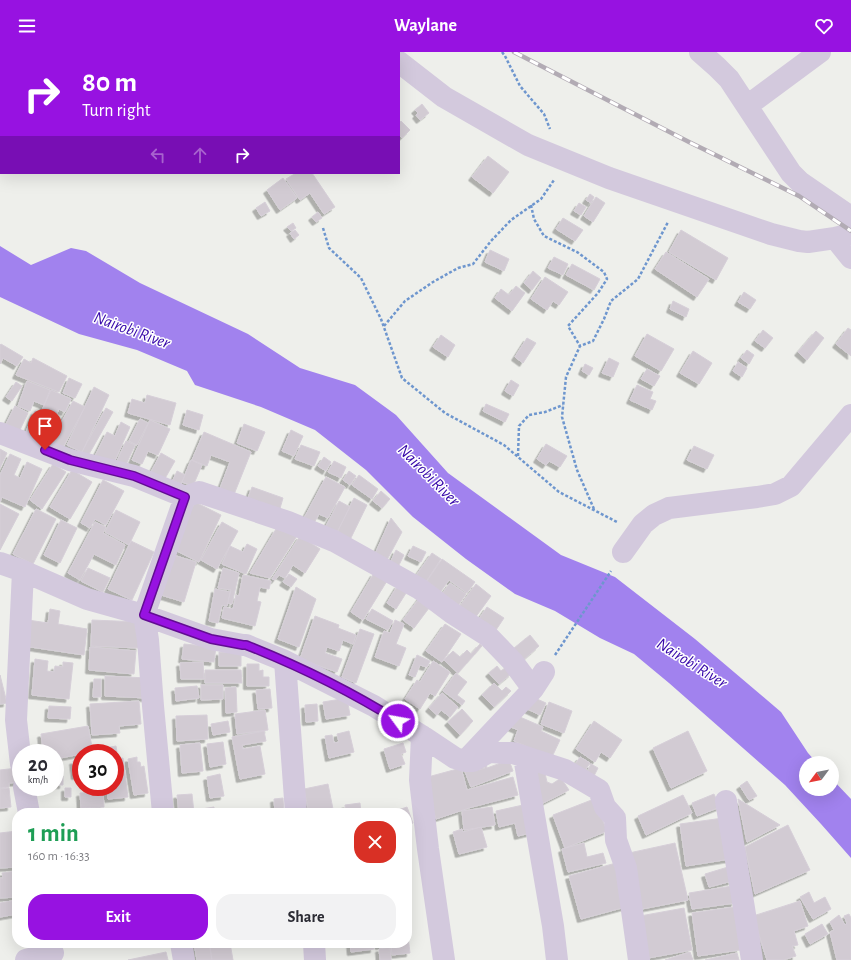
<!DOCTYPE html>
<html lang="en">
<head>
<meta charset="utf-8">
<style>
	:root { --surface:#fff; --page:#f2f2f3; --text:#2b2b33; --muted:#7c7c81; --accent:#9712e1 }
	body { margin:0; font-family:"Alegreya Sans",sans-serif; background:var(--page); color:var(--text); height:100vh; display:flex; flex-direction:column; font-size:15px; white-space:nowrap }
	* { box-sizing:border-box; margin:0 }
	p { font-size:13px; color:var(--muted) }
	.icon { flex:none; width:22px; height:22px; fill:none; stroke:currentColor; stroke-width:2; stroke-linecap:round; stroke-linejoin:round }
	.map { position:relative; flex:1; overflow:hidden }
	.sheet { position:absolute; left:12px; top:756px; width:400px; height:140px; display:flex; flex-direction:column; background:var(--surface); border-radius:16px; box-shadow:0 4px 16px #0002 }
	.sheet>* { flex:none }
	.hud { position:absolute; left:0px; top:0px; width:400px; height:122px; box-shadow:0 4px 16px #0002; background:#9712e1; color:#fff; overflow:hidden }
	.needle { width:26px; rotate:238deg }
	.fabs { position:absolute; left:799px; top:704px; display:grid; gap:8px }
	.fabs a { display:grid; place-items:center; width:40px; height:40px; border-radius:50%; background:var(--surface); box-shadow:0 4px 16px #0002; font-size:20px }
	.speed { position:absolute; left:12px; top:692px; display:flex; gap:8px; font-size:20px; font-weight:700; text-align:center }
	.speed>* { display:grid; place-content:center; width:52px; height:52px; border-radius:50%; background:var(--surface); box-shadow:0 4px 16px #0002; line-height:1 }
	.speed small { font-size:10px; font-weight:400 }
	.speed .limit { border:6px solid #d22; background:#fff; color:#111 }
	.pin { position:absolute; display:grid; place-items:center; width:34px; height:34px; color:#fff; margin:-41px -17px; border-radius:50% 50% 50% 0; rotate:-45deg; box-shadow:0 0 4px #0007 }
	.pin .icon { rotate:45deg }
	.me { position:absolute; width:44px; margin:-22px; rotate:302deg; stroke-linejoin:round; filter:drop-shadow(0 0 3px #0008) }
	.turn { display:flex; align-items:center; gap:14px; height:84px; padding:0 16px; font-size:18px }
	.turn .icon { width:52px; height:52px; stroke-width:2.5 }
	.turn b { display:block; font-size:28px; line-height:34px }
	.lanes { display:flex; align-items:center; height:38px; padding:0 16px; background:#0003; justify-content:center; gap:20px; direction:ltr }
	.lanes .off { opacity:.35 }
	.round { display:grid; place-items:center; flex:none; width:42px; height:42px; border-radius:16px; background:var(--page) }
	.overview { display:flex; align-items:center; justify-content:space-between; height:68px; padding:0 16px }
	h1 { font-size:24px; font-weight:700; line-height:30px; color:#1e9e55 }
	.button { display:flex; gap:8px; margin-top:auto; padding:8px 16px }
	.button a { flex:1; height:46px; border-radius:16px; background:var(--accent); color:#fff; font-size:16px; font-weight:700; line-height:46px; text-align:center }
	.button a+a { background:var(--page); color:var(--text) }
	header { display:flex; justify-content:space-between; align-items:center; height:52px; padding:0 16px; background:var(--accent); color:#fff; font-size:18px; font-weight:700 }
	.map>svg:first-child { display:block }
	.water { fill:#a182ee }
	.building { fill:#d2cbd3; stroke:#d6cfd8; filter:url(#shadow) }
	.lines { fill:none; stroke-linecap:round; stroke-linejoin:round }
	.path { stroke:#6e96ce; stroke-width:2.5; stroke-dasharray:3 2; stroke-linecap:butt }
	.minor { stroke:#d3c9dd; stroke-width:22 }
	.rail-casing { stroke:#b2abb4; stroke-width:4.5 }
	.rail { stroke:#fff; stroke-width:3; stroke-dasharray:9; stroke-linecap:butt }
	.route-casing { stroke:#620c92; stroke-width:10 }
	.route { stroke:#9712e1; stroke-width:7 }
	.labels { text-anchor:middle; dominant-baseline:central; stroke-width:3; stroke-linejoin:round; paint-order:stroke }
	.water-label { font-size:17px; font-style:italic; fill:#3607a9; stroke:#fff }
</style>
</head>
<body>
<header><svg class="icon" aria-label="menu" viewBox="0 0 24 24"><path d="M4 6h16M4 12h16M4 18h16"/></svg>Waylane<svg class="icon" aria-label="heart" viewBox="0 0 24 24"><path d="M12 20l-8-8c-3-5 5-10 8-4 3-6 11-1 8 4z"/></svg></header>
<div class="map">
<svg width="851" height="908" viewBox="0 0 851 908">
	<defs>
		<filter id="shadow"><feDropShadow dx="-3.5" dy="3.5" stdDeviation="0" flood-color="#0004"/></filter>
	</defs>
	<rect width="100%" height="100%" fill="#eeefeb"/>
	<path class="water" d="M0,194L31,213L71,196L86,199L140,231L248,282L300,316L355,333L396,363L448,421L561,503L615,525L695,587L781,660L808,701L817,711H806V737H832V727L851,747V806L821,772L785,733L669,631L634,602L600,586L555,559L515,542L466,507L413,465L366,418L315,378L261,355L195,333L187,319L137,298L79,282L0,245Z"/>
	<path class="building" d="M422,52L429,61L420,68L416,63L418,61L415,58Z
		M401,69L410,78L402,86L399,83V71Z
		M488,104L509,120L493,141L472,125Z
		M296,121H312L335,155L324,162L310,141L300,148L286,127Z
		M283,126L297,146L280,158L267,138Z
		M590,142L594,145L591,151L586,148Z
		M596,145L605,151L593,170L584,164Z
		M265,150L270,159L261,164L256,156Z
		M579,151L586,155L581,163L574,159Z
		M318,160L322,166L316,170L312,165Z
		M563,166L583,178L575,189L556,177Z
		M293,171L296,176L291,179L287,175Z
		M295,178L299,183L294,187L290,181Z
		M681,178L728,206L716,228L669,200Z
		M490,198L509,207L504,219L485,210Z
		M666,200L709,227L697,245L655,217Z
		M554,205L568,212L563,223L548,216Z
		M572,212L600,227L594,238L566,223Z
		M533,219L541,226L532,238L524,231Z
		M545,225L568,240L559,253L553,249L547,258L531,247Z
		M516,234L525,241L512,259L495,246L501,237L509,243Z
		M744,240L756,248L750,257L738,250Z
		M673,249L689,257L686,265L670,257Z
		M848,276L851,278V304L836,292Z
		M763,278L773,286L765,296L755,289Z
		M816,279L824,286L807,308L798,300Z
		M647,282L674,297L661,319L635,304Z
		M441,283L455,293L448,305L433,295Z
		M527,286L536,291L523,311L515,305Z
		M1,292L23,305L17,314L3,306L0,312V293Z
		M747,298L754,303L749,312L741,306Z
		M693,299L712,311L699,332L680,321Z
		M33,306L67,324L59,340L16,323L24,307L31,311Z
		M609,306L619,311L613,325L602,321Z
		M738,310L747,316L742,325L733,319Z
		M585,312L593,316L589,323L582,319Z
		M647,317L660,324L654,334L641,327Z
		M69,326L82,332L75,346L63,341Z
		M511,328L519,333L513,344L505,339Z
		M27,329L50,338L44,353L34,349L30,359L18,354Z
		M16,330L22,334L12,349L6,345Z
		M637,333L653,340L650,347L656,349L652,358L630,348Z
		M94,335L109,343L82,400L67,393Z
		M51,338L71,347L65,360L59,357L56,364L42,358Z
		M147,343L176,351L170,373L128,361L132,347L145,351Z
		M73,349L85,355L61,399L49,393Z
		M486,352L509,362L505,370L483,359Z
		M15,354L28,361L19,380L5,374Z
		M106,356L113,360L88,404L82,400Z
		M187,358L203,363L199,378L183,373Z
		M35,359L54,367L44,390L25,382Z
		M140,367L148,371L137,393L129,389Z
		M150,368L170,377L158,403L148,399L142,412L132,408Z
		M121,370L130,375L113,413L95,404L107,380L115,384Z
		M244,372L265,380L257,399L237,391Z
		M291,378L303,384L294,404L282,399Z
		M204,380L251,400L233,445L219,439L230,410L211,403L207,414L192,408Z
		M126,389L135,393L125,415L116,411Z
		M546,392L567,404L560,415L549,409L546,413L537,407Z
		M301,393L320,400L314,414L295,407Z
		M694,394L714,403L707,417L687,408Z
		M0,397L7,401L0,416Z
		M161,401L175,409L163,430L150,422Z
		M10,402L21,407L14,423L20,426L27,410L42,417L25,455L2,445L0,450V423Z
		M324,405L331,410L326,419L318,414Z
		M191,408L202,413L193,434L182,430Z
		M334,409L346,415L341,426L328,420Z
		M53,412L66,420L42,457L30,448Z
		M72,418L92,430L70,467L50,455Z
		M177,419L185,423L181,432L173,428Z
		M349,419L356,424L350,433L343,428Z
		M359,423L378,437L372,447L352,433Z
		M326,425L345,435L328,466L319,462L313,473L303,468Z
		M103,428L124,439L106,473L95,467L90,476L81,471Z
		M252,435L283,446L279,460L247,449Z
		M381,439L390,447L382,456L373,449Z
		M354,446L367,453L348,492L335,485Z
		M339,449L350,455L335,484L324,478Z
		M195,450L221,463L199,510L173,497Z
		M0,452L19,462L0,498Z
		M36,457L56,467L33,512L13,502Z
		M116,458L140,470L129,493L105,480Z
		M391,466L402,480L387,508L375,502Z
		M61,468L77,476L60,511L44,503Z
		M95,470L106,475L103,481L125,493L116,513L94,502L80,528L68,521Z
		M222,470L238,479L217,517L201,508Z
		M276,477L297,484L270,526L250,521Z
		M300,484L320,497L305,521L293,513L285,526L279,523L275,528L272,527Z
		M131,489L154,500L132,548L108,537Z
		M247,492L257,497L246,522L222,512L230,494L243,500Z
		M413,494L426,500L421,510L408,504Z
		M396,498L404,503L398,515L390,511Z
		M432,501L441,507L425,531L415,525Z
		M173,503L196,510L184,550L161,543Z
		M442,507L475,530L467,541L449,528L439,542L425,532Z
		M88,516L110,526L103,540L81,529Z
		M223,516L239,521L232,552L228,551L231,538L218,536Z
		M374,521L387,529L363,568L351,560Z
		M289,522L297,527L291,535L283,530Z
		M243,523L271,529L269,537L260,535L257,549L261,550L255,574L222,566L224,555L233,557L236,543L239,544Z
		M450,531L466,542L458,554L442,542Z
		M476,532L491,544L475,566L460,554Z
		M398,533L408,538L396,557L387,551Z
		M296,535L316,547L299,595L278,587Z
		M215,537L230,540L227,554L222,553L218,571L209,569Z
		M421,544L432,552L414,576L403,568Z
		M487,555L504,566L496,578L479,567Z
		M50,557L60,559L58,572L87,577L84,603L24,594L28,568L48,571Z
		M372,557L393,569L388,578L366,567Z
		M315,564L339,573L338,576L356,583L353,592L343,588L339,599L327,595L325,601L342,607L337,620L300,607Z
		M92,568L140,570L139,596L91,594Z
		M395,568L404,572L396,592L406,596L399,614L375,605L384,579L390,581Z
		M445,572L461,582L442,610L426,599Z
		M360,577L374,582L356,631L342,625Z
		M530,583L539,594L522,609L513,597Z
		M184,592L216,595L214,610L182,607Z
		M480,592L482,594L458,621L444,608L453,599L460,605L467,598L471,602Z
		M90,595L136,599L134,622L89,618Z
		M219,600L241,601V614H219Z
		M417,603L430,609L427,615L420,613L415,625L409,623Z
		M35,607L48,609L47,619L54,620L55,614L63,615V610L73,611L69,647L32,643Z
		M433,609L450,620L435,644L430,641L420,657L405,647L417,628L420,630Z
		M203,610L204,627H181L180,611Z
		M247,612H259V619L263,618V625H269V634H247Z
		M497,614L501,619L506,615L512,621L499,632L489,621Z
		M205,618H241L242,631H205Z
		M456,621L467,630L457,643L465,649L462,653L443,639Z
		M0,623L7,651L0,652Z
		M105,624L148,626L147,646L105,644Z
		M94,627H101V645H93Z
		M494,631L502,639L506,635L511,639L494,655L482,643Z
		M201,633H223V647L201,648Z
		M197,634L199,646L176,649L175,636Z
		M236,635L237,660L226,661L225,636Z
		M270,637L272,656L258,657L256,638Z
		M442,641L458,655L450,665L441,658L437,663L429,656Z
		M528,643L546,651L540,663L523,655Z
		M347,646L350,663L326,667L323,650Z
		M139,649L141,672L119,674L120,681L92,683L90,652Z
		M549,650L572,659L564,681L541,672Z
		M317,652L318,669L306,670L305,653Z
		M49,654L71,655L70,667L48,666Z
		M462,657L473,669L460,683L448,670Z
		M265,658L268,678L237,682L235,662Z
		M207,663L208,687L177,689L176,664Z
		M520,665L543,675L541,679L560,688L552,705L514,689L518,678L511,675Z
		M228,669L230,680L213,683L211,672Z
		M594,669L622,688L610,706L601,700L595,710L576,697Z
		M88,674L93,700L81,701V702L55,707V701H53L52,696L43,698L41,682Z
		M264,679L266,689L242,693L243,697L260,694L265,722L240,727L232,685Z
		M349,679L354,700L329,706L325,684L332,683L334,691L339,690L337,682Z
		M688,679L707,719L671,736L653,696Z
		M223,690L226,712L210,715L207,692Z
		M200,691L203,719L182,721L180,693Z
		M403,691L406,700L401,702L405,712L390,717L384,697Z
		M116,694L117,700L100,701L99,697Z
		M137,705V710H140L141,715L144,714L148,741L134,743L128,707Z
		M580,705L590,711L584,720L574,714Z
		M123,706L128,745L108,747L107,735H115V707Z
		M81,708V723L75,724L73,709Z
		M509,708L513,719L471,735L464,717L477,712L479,718L485,716L483,712L486,711L487,716Z
		M591,712L598,716L593,726L586,722Z
		M17,716L19,730L9,731V735L0,736V718Z
		M461,716L467,738L513,725L518,743L472,755L436,767L424,726Z
		M544,717L547,730L552,732L561,726L569,738L541,752L531,719Z
		M220,722L224,744L210,746L207,725Z
		M55,724H63V733H55Z
		M747,729L757,744L749,748L740,734Z
		M328,732L333,757L309,761L304,737Z
		M9,736L11,755L0,756V737Z
		M65,736H71V745H65Z
		M103,740L104,755L81,756L80,741Z
		M192,742L194,761H179L177,743Z
		M714,742L720,755L697,764L692,751Z
		M683,743L692,761L646,783L638,764Z
		M283,746L284,760L275,761L274,747Z
		M594,747L607,779L565,796L553,763Z
		M738,747L780,773L747,790Z
		M360,751L361,761H346L345,753Z
		M523,753L530,781L518,784L515,771L499,775L496,759Z
		M214,755V760L233,757V761H196L195,758Z
		M407,755L413,771L407,773V761H389Z
		M492,755L495,773L464,778L462,759Z
		M723,766L730,807L686,814L680,772Z
		M788,773L810,818L755,842L745,795Z
		M481,775L487,795L459,802L453,780L462,777L463,780Z
		M17,779V815L0,816V781Z
		M584,791L587,805L603,801L606,811L568,820L562,797Z
		M675,791L688,848L642,857L629,801Z
		M616,811L629,854L581,867L569,824Z
		M728,815L732,829L709,835L705,822Z
		M17,819V845L0,846V826H3L2,821Z
		M732,834L735,851L692,857L689,841Z
		M809,840L814,851L825,845L831,857L813,867L800,845Z
		M17,848V862L0,865V851Z
		M800,849L808,874L794,879L798,893L792,894L796,904L783,908H767L753,864Z
		M734,855L740,898L698,904L692,861Z
		M684,856L692,898L648,906L640,864Z
		M849,862L851,866V908H837L830,880L834,878L830,870L839,863L845,873L847,871L844,864Z
		M822,872L828,882L810,892L805,882Z
		M407,884H408L410,901L392,903L391,891H407Z
		M194,891H209L212,908H197Z
		M230,891L233,908H212L210,894Z
		M350,891H373L374,897L351,900Z
		M378,891H389V893L379,894Z
		M390,895L391,908H380L379,897Z
		M166,900L168,908H128Z
		M690,900L693,908H665Z
		M737,901L739,908H705Z"/>
	<g class="lines">
		<path class="path" d="M502,0L505,4L520,34L544,62L550,77
			M531,153L534,167L544,184L577,200L604,220L607,227L598,241L568,274L580,294
			M323,176L329,196L361,226L381,267L402,326L445,361L504,393L559,440L617,470
			M384,274L405,249L433,230L458,216L473,212L491,189L511,168L541,147L554,128
			M518,404L519,374L529,363L545,360L563,353
			M594,457L577,418L562,365L566,325L580,294L593,289L604,267L611,249L638,227L668,170
			M555,603L611,519"/>
		<path class="minor" d="M700,0L717,15L729,27L791,121L800,130L851,165
			M399,10L444,45L528,93L609,126L771,182L799,189L808,190L835,186L851,182
			M747,54L820,0
			M835,186L851,206
			M0,381L70,408L134,424L185,445L144,563L148,588L153,654L163,761
			M185,445L199,440L288,470L334,489L420,537L452,561L488,584L513,610L533,637
			M623,500L643,472L654,463L669,456L757,445L775,442L791,434L851,363
			M0,511L23,519L87,547L144,563L211,587L243,593H246L285,609L374,654L422,684L455,706L465,709H473L489,700L506,701H513L565,718L599,738L605,755L615,766L616,788L626,816L639,908
			M285,609L296,761
			M422,684L420,728L428,797L444,908
			M524,705L553,874L557,908
			M468,706L533,637L544,620
			M21,712L16,668L23,519
			M24,735L29,761
			M726,749L744,856L752,908
			M181,891L184,908
			M314,891L315,908
			M26,908L53,901"/>
		<defs>
			<path id="rail" d="M514,0L689,90L799,144L851,179"/>
		</defs>
		<use href="#rail" class="rail-casing"/>
		<use href="#rail" class="rail"/>
	</g>
	<g class="lines">
		<defs>
			<path id="route" d="M45,398L70,408L134,424L185,445L144,563L211,587L243,593H246C299,614 350,639 398,669"/>
		</defs>
		<use href="#route" class="route-casing"/>
		<use href="#route" class="route"/>
	</g>
	<g class="labels">
		<g class="water-label">
			<text transform="translate(132 278) rotate(20)">Nairobi River</text>
			<text transform="translate(429 423) rotate(45)">Nairobi River</text>
			<text transform="translate(692 611) rotate(32)">Nairobi River</text>
		</g>
	</g>
</svg>
<div class="fabs">
<a><svg class="needle" viewBox="-14 -14 28 28"><path d="M0-13l5 13h-10z" fill="#e53935"/><path d="M0 13l5-13h-10z" fill="#7c7c81"/></svg></a>
</div>
<div class="speed"><div>20<small>km/h</small></div><div class="limit">30</div></div>
<div class="pin" style="left:45px;top:398px;background:#d93025"><svg class="icon" aria-label="arrive" viewBox="0 0 24 24"><path d="M6 21V4h12l-3 4 3 4H6"/></svg></div>
<svg class="me" style="left:398px;top:669px" viewBox="-20 -20 40 40"><circle r="17" fill="#9712e1" stroke="#fff" stroke-width="3"/><path d="M0-11L8 9 0 5-8 9z" fill="#fff"/></svg>
<div class="hud">
<div class="turn"><svg class="icon" aria-label="right" viewBox="0 0 24 24"><path d="M7 20v-9h11M14 6l5 5-5 5"/></svg><div><b>80 m</b>Turn right</div></div>
<div class="lanes"><svg class="icon off" aria-label="left" viewBox="0 0 24 24"><path d="M17 20v-9H6M10 6l-5 5 5 5"/></svg><svg class="icon off" aria-label="ahead" viewBox="0 0 24 24"><path d="M12 20V5M6 11l6-6 6 6"/></svg><svg class="icon" aria-label="right" viewBox="0 0 24 24"><path d="M7 20v-9h11M14 6l5 5-5 5"/></svg></div>
</div>
<section class="sheet">
<div class="overview"><div><h1>1 min</h1><p>160 m · 16:33</p></div><a class="round" style="background:#d93025;color:#fff"><svg class="icon" aria-label="close" viewBox="0 0 24 24"><path d="M6 6l12 12M18 6L6 18"/></svg></a></div>
<div class="button"><a>Exit</a><a>Share</a></div>
</section>
</div>
</body>
</html>
